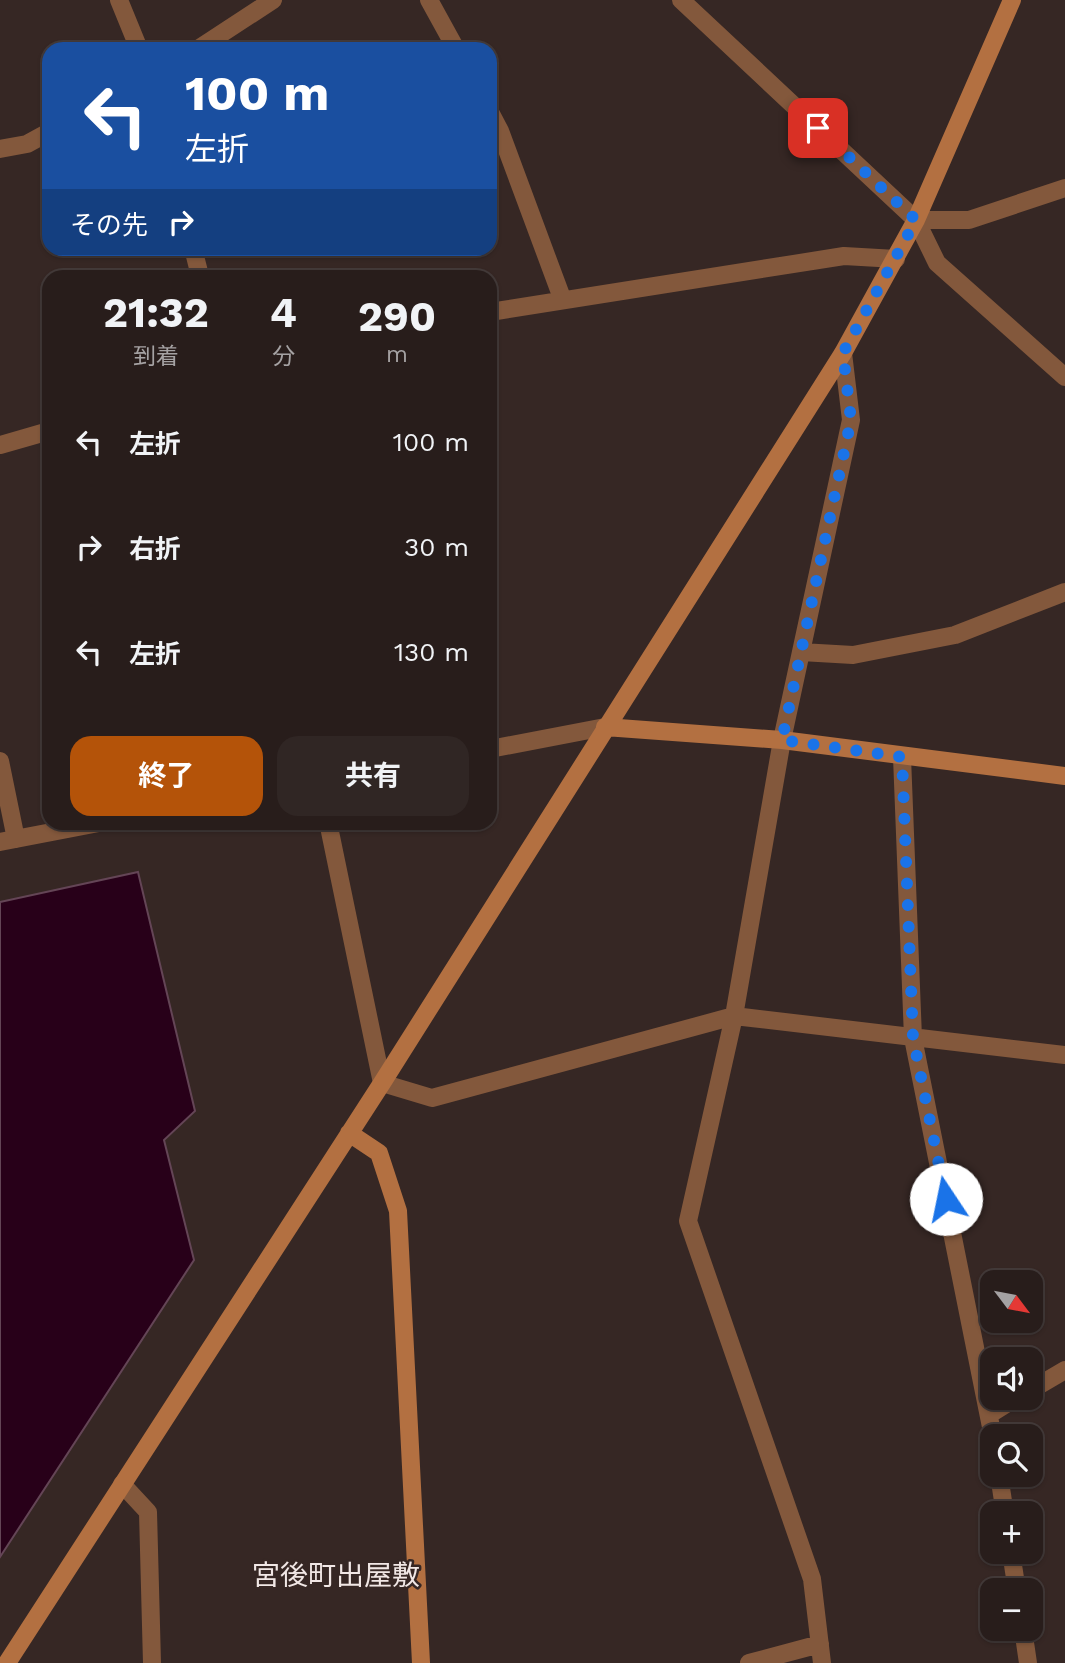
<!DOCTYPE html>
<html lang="ja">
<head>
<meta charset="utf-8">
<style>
	:root { --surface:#281d1b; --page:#302624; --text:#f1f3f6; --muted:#a5a2a3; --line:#443b3a; --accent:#b45309 }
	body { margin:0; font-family:"Work Sans","Noto Sans JP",sans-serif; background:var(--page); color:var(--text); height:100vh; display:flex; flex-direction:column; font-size:26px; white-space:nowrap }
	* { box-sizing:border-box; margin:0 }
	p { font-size:23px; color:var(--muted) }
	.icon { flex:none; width:38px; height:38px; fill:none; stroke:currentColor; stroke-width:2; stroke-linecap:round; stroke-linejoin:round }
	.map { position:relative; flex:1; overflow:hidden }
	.panel { position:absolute; left:42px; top:270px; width:455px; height:560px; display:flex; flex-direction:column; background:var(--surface); border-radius:21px; box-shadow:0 2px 5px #0004,0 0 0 2px var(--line) }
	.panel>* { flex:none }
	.hud { position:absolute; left:42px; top:42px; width:455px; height:214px; border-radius:21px; box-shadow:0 2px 5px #0004,0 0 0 2px var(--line); background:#1a4fa0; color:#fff; overflow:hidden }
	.needle { width:46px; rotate:122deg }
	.tools { position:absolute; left:980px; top:1270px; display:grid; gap:14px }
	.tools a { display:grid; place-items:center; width:63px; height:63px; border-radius:14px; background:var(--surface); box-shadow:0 2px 5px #0004,0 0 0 2px var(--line); font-size:35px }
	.pin { position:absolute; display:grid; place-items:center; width:60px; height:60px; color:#fff; margin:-30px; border-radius:14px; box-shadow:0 4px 10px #0006 }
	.me { position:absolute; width:77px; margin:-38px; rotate:349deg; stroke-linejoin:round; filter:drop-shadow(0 0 5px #0008) }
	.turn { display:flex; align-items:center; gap:24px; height:147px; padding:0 28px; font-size:32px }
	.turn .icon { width:91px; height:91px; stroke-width:2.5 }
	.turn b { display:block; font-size:49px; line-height:60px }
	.then { display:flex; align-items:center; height:66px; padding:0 28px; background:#0003; gap:14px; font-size:26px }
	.eta { display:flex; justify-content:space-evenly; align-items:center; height:119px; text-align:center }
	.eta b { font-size:42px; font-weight:700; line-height:49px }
	.button { display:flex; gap:14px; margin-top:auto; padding:14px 28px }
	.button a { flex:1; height:80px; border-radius:21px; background:var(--accent); color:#fff; font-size:28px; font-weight:700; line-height:80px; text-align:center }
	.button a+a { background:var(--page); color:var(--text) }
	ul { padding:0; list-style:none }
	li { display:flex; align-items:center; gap:21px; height:105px; padding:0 28px }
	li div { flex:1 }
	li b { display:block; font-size:26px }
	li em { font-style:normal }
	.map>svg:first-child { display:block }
	.water { fill:#280019; stroke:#644556; stroke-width:2 }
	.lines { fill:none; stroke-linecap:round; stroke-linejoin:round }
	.street { stroke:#83583c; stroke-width:18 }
	.secondary { stroke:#b37041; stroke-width:18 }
	.route { stroke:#1a73e8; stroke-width:12; stroke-dasharray:0 21.6 }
	.labels { text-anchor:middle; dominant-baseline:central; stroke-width:5; stroke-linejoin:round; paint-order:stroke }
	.quarter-label { font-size:28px; fill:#f1e7e5; stroke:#362724 }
</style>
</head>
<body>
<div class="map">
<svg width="1065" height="1663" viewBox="0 0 1065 1663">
	<rect width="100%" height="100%" fill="#362724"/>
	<path class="water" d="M138,872L195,1111L164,1140L194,1260L0,1557V902Z"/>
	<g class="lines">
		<path class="street" d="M119,0L139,49
			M429,0L456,49
			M681,0L916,220L937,263L1065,377
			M198,49L273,0
			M490,112L500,131L562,298
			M0,149L27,144L49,132
			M916,220H969L1065,188
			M193,248L200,276
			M490,312L844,256L896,259
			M0,445L49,431
			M801,652L853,655L955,635L1065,592
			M490,749L605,727
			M902,757L913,1038L993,1437
			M0,761L16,839
			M328,822L382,1083L432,1098L734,1016L1065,1055
			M0,842L104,822
			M1031,1390L1065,1370
			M990,1414L1016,1398
			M999,1475L1005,1514
			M122,1484L148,1512L152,1663
			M1011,1552L1017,1591
			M1023,1629L1028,1663
			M749,1663L820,1644
			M822,1663L812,1579L688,1221L734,1016L782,740L851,420L843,353"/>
		<path class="secondary" d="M605,727L782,740L1065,776
			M349,1133L379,1153L398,1211L421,1663
			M7,1663L382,1083L843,353L916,220L1012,0"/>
	</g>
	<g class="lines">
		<path class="route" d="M818,128L916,220L843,353L851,420L782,740L902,757L913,1038L946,1199"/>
	</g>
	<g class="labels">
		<g class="quarter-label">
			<text x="336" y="1575">宮後町出屋敷</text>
		</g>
	</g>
</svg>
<div class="tools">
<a><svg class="needle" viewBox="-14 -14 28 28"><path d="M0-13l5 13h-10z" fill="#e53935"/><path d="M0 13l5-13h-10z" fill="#a5a2a3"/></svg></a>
<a><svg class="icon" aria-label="sound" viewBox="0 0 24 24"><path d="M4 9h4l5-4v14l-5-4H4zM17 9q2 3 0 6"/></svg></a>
<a><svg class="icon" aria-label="search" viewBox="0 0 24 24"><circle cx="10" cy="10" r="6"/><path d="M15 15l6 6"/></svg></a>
<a>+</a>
<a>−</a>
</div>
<div class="pin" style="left:818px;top:128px;background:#d93025"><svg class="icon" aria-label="arrive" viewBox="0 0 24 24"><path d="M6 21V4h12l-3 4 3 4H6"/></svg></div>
<svg class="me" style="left:946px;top:1199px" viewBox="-20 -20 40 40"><circle r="19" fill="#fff"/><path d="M0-13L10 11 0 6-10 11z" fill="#1a73e8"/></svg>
<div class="hud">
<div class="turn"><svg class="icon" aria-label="left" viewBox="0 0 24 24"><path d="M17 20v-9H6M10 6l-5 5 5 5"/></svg><div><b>100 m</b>左折</div></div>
<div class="then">その先<svg class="icon" aria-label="right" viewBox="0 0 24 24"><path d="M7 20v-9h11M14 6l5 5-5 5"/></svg></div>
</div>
<section class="panel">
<div class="eta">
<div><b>21:32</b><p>到着</p></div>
<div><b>4</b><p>分</p></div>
<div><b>290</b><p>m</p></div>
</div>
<ul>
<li><svg class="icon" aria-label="left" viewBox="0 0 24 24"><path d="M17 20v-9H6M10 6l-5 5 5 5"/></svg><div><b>左折</b></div><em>100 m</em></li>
<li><svg class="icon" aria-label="right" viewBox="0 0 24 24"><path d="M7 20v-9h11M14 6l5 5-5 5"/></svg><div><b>右折</b></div><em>30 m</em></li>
<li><svg class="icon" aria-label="left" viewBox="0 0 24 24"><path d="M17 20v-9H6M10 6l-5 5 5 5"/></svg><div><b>左折</b></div><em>130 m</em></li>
</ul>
<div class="button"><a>終了</a><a>共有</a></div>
</section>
</div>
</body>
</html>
